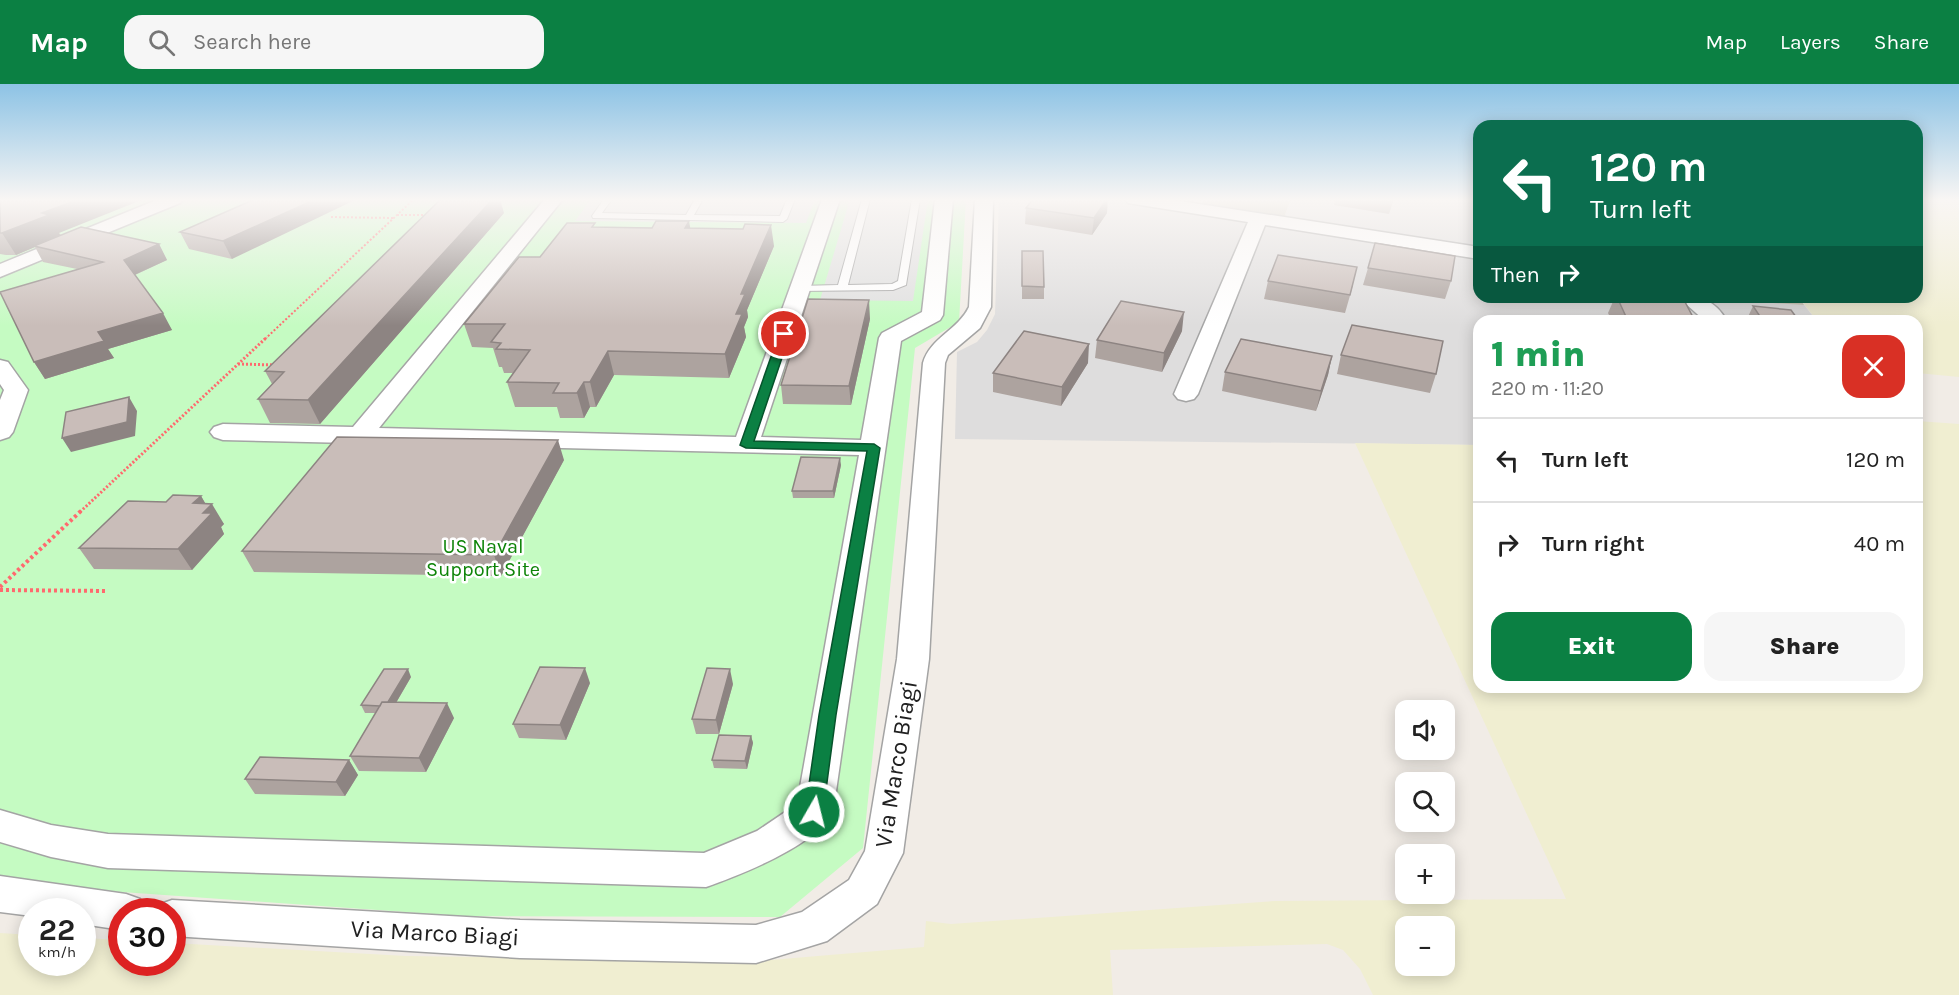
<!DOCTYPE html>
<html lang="en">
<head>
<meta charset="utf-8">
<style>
	:root { --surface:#fff; --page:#f6f6f6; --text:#222; --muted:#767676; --line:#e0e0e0; --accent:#0b8043 }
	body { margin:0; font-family:Karla,sans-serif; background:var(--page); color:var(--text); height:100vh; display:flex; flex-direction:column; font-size:22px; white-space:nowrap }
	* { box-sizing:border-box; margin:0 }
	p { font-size:20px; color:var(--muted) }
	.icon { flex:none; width:33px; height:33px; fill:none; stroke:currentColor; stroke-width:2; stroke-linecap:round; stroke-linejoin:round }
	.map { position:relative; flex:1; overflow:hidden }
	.sheet { position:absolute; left:1473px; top:231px; width:450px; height:378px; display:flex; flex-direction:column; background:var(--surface); border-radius:18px; box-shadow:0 3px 15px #0003 }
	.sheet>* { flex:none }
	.guide { position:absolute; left:1473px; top:36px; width:450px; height:183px; border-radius:18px; box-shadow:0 3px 15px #0003; background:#0b6e4f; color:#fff; overflow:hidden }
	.fabs { position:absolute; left:1395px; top:616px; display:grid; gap:12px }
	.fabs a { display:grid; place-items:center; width:60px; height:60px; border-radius:12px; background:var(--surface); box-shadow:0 3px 15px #0003; font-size:30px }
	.speed { position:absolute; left:18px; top:814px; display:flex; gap:12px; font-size:30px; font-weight:700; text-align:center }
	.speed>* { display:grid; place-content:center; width:78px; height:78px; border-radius:50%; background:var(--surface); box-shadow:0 3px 15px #0003; line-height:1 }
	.speed small { font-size:15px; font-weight:400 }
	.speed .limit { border:9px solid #d22; background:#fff; color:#111 }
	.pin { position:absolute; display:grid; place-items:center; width:51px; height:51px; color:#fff; margin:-26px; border:3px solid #fff; border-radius:50%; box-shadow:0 2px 6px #0007 }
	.me { position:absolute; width:66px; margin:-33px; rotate:8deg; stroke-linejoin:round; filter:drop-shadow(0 0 4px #0008) }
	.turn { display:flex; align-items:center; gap:21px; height:126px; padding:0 18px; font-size:27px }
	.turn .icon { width:78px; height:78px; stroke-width:2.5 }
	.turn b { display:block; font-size:42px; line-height:51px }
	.then { display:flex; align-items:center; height:57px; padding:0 18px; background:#0003; gap:12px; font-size:22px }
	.round { display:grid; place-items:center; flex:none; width:63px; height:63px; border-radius:18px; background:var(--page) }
	.overview { display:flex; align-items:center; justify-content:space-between; height:102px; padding:0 18px }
	h1 { font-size:36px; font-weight:800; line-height:45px; color:#1e9e55 }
	.action { display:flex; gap:12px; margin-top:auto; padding:12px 18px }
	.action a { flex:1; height:69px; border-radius:18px; background:var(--accent); color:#fff; font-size:24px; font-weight:800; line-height:69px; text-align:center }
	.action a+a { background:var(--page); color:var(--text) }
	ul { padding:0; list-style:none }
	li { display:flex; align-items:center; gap:18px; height:84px; padding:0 18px; border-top:2px solid var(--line) }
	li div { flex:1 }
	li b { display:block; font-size:22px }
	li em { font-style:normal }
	header { display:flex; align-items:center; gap:36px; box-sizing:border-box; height:84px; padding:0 30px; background:var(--accent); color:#fff }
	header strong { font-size:28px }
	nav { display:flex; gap:33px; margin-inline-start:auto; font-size:21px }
	.search { width:420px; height:54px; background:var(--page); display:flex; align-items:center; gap:15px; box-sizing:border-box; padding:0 21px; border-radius:18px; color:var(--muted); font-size:22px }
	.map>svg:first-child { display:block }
	.residential { fill:#dedddd }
	.construction { fill:#c6c3b1 }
	.farmland { fill:#f0eed1; fill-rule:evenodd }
	.park { fill:#c5fbc2 }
	.parking { fill:#e0e0e0 }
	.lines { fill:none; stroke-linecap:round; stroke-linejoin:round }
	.lane-casing { stroke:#a4a4a4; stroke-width:2 }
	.street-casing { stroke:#a4a4a4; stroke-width:3 }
	.path-far2 { stroke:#ff696e; stroke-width:2; stroke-dasharray:2 2; stroke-linecap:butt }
	.path-far1 { stroke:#ff696e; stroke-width:3; stroke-dasharray:2 2; stroke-linecap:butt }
	.path { stroke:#ff696e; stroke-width:4; stroke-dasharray:3 3; stroke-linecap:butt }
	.lane { fill:#fff; fill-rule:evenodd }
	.street { fill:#fff; fill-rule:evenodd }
	.wall { fill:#ada39f }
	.shaded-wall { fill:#8d8482 }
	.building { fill:#c9bdb9; stroke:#8d8482; stroke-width:1.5 }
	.route { fill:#0b8043; stroke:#07532c; stroke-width:1.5 }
	.labels { text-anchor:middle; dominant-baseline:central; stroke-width:5; stroke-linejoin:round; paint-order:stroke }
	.park-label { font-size:20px; fill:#0e8408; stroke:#fff }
	.near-street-label { font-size:24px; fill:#202020; stroke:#fff }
</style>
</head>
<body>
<header>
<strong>Map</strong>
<div class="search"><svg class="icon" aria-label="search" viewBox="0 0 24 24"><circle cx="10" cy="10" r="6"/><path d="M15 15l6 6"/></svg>Search here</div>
<nav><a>Map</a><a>Layers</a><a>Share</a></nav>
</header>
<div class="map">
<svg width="1959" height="911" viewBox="0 0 1959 911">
	<rect width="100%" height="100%" fill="#f1ece6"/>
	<path class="residential" d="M999,115H1112L1281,141L1291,115H1479V213H1713L1804,221L1817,237H1479V361L955,355L957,268L977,258L987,246L995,230Z"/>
	<path class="construction" d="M1202,115H1291L1281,141L1205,130Z
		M1713,213H1799L1804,221L1714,215Z"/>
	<path class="farmland" d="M1917,115H1959V293L1917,289V237H1817L1799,213H1917Z
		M1917,337L1959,340V911H1373L1360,885L1343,866L1327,860L1110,866L1113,911H0V849L31,851L32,879H82L83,854L121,856L122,879H172L173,859L406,872L758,877L924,863L926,837L951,840L1275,817L1566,815L1355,359L1479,361V603H1917ZM1406,843H1444V882H1406Z"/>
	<path class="park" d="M0,115H966L959,238L915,264L863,764L780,833L462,832L37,802L0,793Z"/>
	<path class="parking" d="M591,115H815L806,139L575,137Z
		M850,115H928L913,217L820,216Z"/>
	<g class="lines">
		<defs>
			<path id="lane" d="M604,115H612L602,129L686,131L695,115H703L694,131L780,132L787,115H795L787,135L783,138L593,134L592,132Z
				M862,115H870L848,201L892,200L898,197L912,115H920L906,201L893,206L796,207V203L799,202L838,201Z"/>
			<path id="street" d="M159,115H183L180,119L0,193V180Z
				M545,115H563L379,344L736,353L822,115H840L761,353L861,356L879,254L882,249L922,228L935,115H953L943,231L940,236L901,257L833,728C815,762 742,790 706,803L108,784L51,773L0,758V726L51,741L108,750L704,769L757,747L797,720L859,371L223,356L214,353L210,348L214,343L223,340L353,343Z
				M975,115H993L991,223L980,244L948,271L945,279L929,575L903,769L877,820L827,857L756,879L520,874L172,852V828H155L158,821L172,816L520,836L756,841L802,828L849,796L865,767L897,575L923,279C930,254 958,246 969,223Z
				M1125,115H1167L1479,163V175L1265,141L1198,310L1194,315L1186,317L1178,315L1174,310L1248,138L1134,120L1128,119Z
				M1678,213C1702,213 1714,215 1727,237H1705Z
				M0,276L8,278L28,306L13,348L9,353L0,356V316L4,306L0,300Z
				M0,792L126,810L140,815L146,828H122V846L82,840V828H32V832L0,828Z"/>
		</defs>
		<use href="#lane" class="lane-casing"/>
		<use href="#street" class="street-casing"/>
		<path class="path-far2" d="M397,131H429
			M331,133L393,134
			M265,255L414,115"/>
		<path class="path-far1" d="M238,280L276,281
			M80,428L267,253"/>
		<path class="path" d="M0,503L82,426
			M0,506L108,507"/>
		<use href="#lane" class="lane"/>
		<use href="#street" class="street"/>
	</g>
	<path class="wall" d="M0,115L59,149L61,151L159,160L167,176L135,191L172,246L108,265L114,274L45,295L34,278L77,185L43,178L35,163L16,171H6L0,170Z
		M255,115L232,175L189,165L180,148Z
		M1214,115H1242V116Z
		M1335,115H1394L1389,130L1334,121Z
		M1026,124L1107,129L1092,151L1025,140Z
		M504,129L320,340L270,339L258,315L272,300L265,287Z
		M596,143L691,144L774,162L747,226L748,233L744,243L746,253L729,294L614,291L596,323H590L584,334H560L557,323H515L507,298L513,289H504L502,283H499L493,264L472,263L464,240L540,173Z
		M1022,167L1044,203V215H1022Z
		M1368,184L1451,197L1445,215L1363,201Z
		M1268,197L1353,201L1345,229L1264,215Z
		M1615,213H1641L1695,237H1612L1608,229Z
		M1753,222L1799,237H1748L1747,235Z
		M870,235L851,321L783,320L781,301Z
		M1182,247L1162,288L1095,274L1097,256Z
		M1341,271L1436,290L1430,309L1337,290Z
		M1332,272L1328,291L1316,327L1222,307L1225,288Z
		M1088,279L1061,322L993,308V289Z
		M564,376L501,492L254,488L242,467Z
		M841,381L834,414H793L792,407Z
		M201,412L205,419L224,440L221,443L224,450L192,486L94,485L79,464L166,418Z
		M411,593L396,619L454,634L426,688L359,687L350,672L376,629H365L361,621Z
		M590,599L566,656L519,654L513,640Z
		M733,600L719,650H696L692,635Z
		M751,652L753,659L747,685L714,684L712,676Z
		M349,676L358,691L345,712L255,710L245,695Z"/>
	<path class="shaded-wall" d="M80,115H144L59,149L61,153L34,162L35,163L16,171L2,149L42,129Z
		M316,115H357L232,175L223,157Z
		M493,115H500L504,129L320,340L308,316Z
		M1107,115H1108L1107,129L1092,151L1094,134Z
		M689,137L693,159L685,144Z
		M771,141L774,162L747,226L748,233L744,243L746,253L729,294L725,270L741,210Z
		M159,160L167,176L132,192L124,176Z
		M869,216L870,235L851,321L849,302Z
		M1184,228L1182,247L1162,288L1164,269Z
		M163,229L172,246L108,265L114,274L45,295L34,278L98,248Z
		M1089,260L1088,279L1061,322L1062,303Z
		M608,267L614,291L596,323L590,298Z
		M1332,272L1328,291L1316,327L1321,307Z
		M584,298L590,323L584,334L577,309Z
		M129,313L137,327L135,352L71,368L62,354Z
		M558,356L564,376L501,492L494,471Z
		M840,374L841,381L834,414L833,407Z
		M201,412L208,424L212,420L224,440L221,443L224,450L192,486L178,465L193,419Z
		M585,584L590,599L566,656L560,641Z
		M408,585L411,593L390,629L386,622Z
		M730,585L733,600L719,650L716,636Z
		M447,619L454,634L426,688L419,674Z
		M751,652L753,659L747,685L745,677Z
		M349,676L358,691L345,712L336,698Z"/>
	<path class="building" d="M0,115H80L42,129L49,131L2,149H0Z
		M255,115H316L223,157L180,148Z
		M441,115H493L308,316L258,315L284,288L265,287Z
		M1033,115H1107L1094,134L1026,124Z
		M656,137H689L685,144L743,145L745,140L771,141L741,210H745L736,230H742L725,270L608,267L590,298H584L577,309H553L559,299L507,298L530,266L496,265L501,259L491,258L505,240H464L519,173H540L567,139H595L592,143L652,144Z
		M81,143L159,160L124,176L163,229L98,248L104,257L34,278L0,208L103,178L34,162Z
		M1375,159L1455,172L1451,197L1368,184Z
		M1022,167H1043L1044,203L1022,202Z
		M1278,171L1357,183L1350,211L1268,197Z
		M1617,213H1641L1685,218L1695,237H1628Z
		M808,215L869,216L849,302L781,301Z
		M1121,217L1184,228L1164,269L1097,256Z
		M1753,222L1791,226L1799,237H1763Z
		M1352,241L1443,257L1436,290L1341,271Z
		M1024,247L1089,260L1062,303L993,289Z
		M1241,255L1332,272L1321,307L1225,288Z
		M129,313L127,338L62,354L66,328Z
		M337,353L558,356L494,471L242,467Z
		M801,373L840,374L833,407H792Z
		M173,411L201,412L193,419L212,420L203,429H212L178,465L79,464L128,417L166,418Z
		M540,583L585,584L560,641L513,640Z
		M707,584L730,585L716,636L692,635Z
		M384,585H408L388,618H382L380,622L361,621Z
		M382,618L447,619L419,674L350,672Z
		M719,651L751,652L745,677L712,676Z
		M260,673L349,676L336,698L245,695Z"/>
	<linearGradient id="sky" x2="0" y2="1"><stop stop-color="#8dc3e5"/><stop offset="0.48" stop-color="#f9f6f4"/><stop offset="1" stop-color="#f9f6f4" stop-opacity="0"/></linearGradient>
	<rect width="1959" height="242" fill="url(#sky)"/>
	<path class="route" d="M784,246L790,250L754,357L874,360L880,364L836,631L823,728L820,733L814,735L808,733L805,728L819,631L867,367L746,364L740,361L779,250Z"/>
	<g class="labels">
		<g class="park-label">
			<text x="483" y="462">US Naval<tspan x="483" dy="23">Support Site</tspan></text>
		</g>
		<g class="near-street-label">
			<text transform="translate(896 680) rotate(-81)">Via Marco Biagi</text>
			<text transform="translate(435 849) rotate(3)">Via Marco Biagi</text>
		</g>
	</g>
</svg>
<div class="fabs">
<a><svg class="icon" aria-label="sound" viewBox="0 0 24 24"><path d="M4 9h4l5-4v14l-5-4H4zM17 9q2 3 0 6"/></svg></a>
<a><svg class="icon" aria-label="search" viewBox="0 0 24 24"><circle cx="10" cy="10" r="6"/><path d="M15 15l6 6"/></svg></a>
<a>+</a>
<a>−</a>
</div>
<div class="speed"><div>22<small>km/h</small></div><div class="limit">30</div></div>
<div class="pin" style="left:784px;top:250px;background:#d93025"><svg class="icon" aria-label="arrive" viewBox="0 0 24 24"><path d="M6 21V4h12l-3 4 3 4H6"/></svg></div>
<svg class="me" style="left:814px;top:728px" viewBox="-20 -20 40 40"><circle r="17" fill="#0b8043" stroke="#fff" stroke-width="3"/><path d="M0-11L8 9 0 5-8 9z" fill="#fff"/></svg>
<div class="guide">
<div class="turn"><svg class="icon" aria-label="left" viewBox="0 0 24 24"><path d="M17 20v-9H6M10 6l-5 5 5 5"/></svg><div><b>120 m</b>Turn left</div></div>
<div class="then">Then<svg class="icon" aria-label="right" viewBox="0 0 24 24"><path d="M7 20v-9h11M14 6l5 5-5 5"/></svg></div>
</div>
<section class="sheet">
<div class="overview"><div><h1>1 min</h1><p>220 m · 11:20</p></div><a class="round" style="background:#d93025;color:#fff"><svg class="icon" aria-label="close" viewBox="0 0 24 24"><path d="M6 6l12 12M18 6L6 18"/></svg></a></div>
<ul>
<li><svg class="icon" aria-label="left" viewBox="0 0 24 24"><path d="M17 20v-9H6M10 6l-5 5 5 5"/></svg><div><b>Turn left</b></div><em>120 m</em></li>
<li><svg class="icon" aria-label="right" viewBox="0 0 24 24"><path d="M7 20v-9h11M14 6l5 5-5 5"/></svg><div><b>Turn right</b></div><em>40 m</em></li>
</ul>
<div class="action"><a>Exit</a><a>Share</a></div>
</section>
</div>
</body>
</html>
